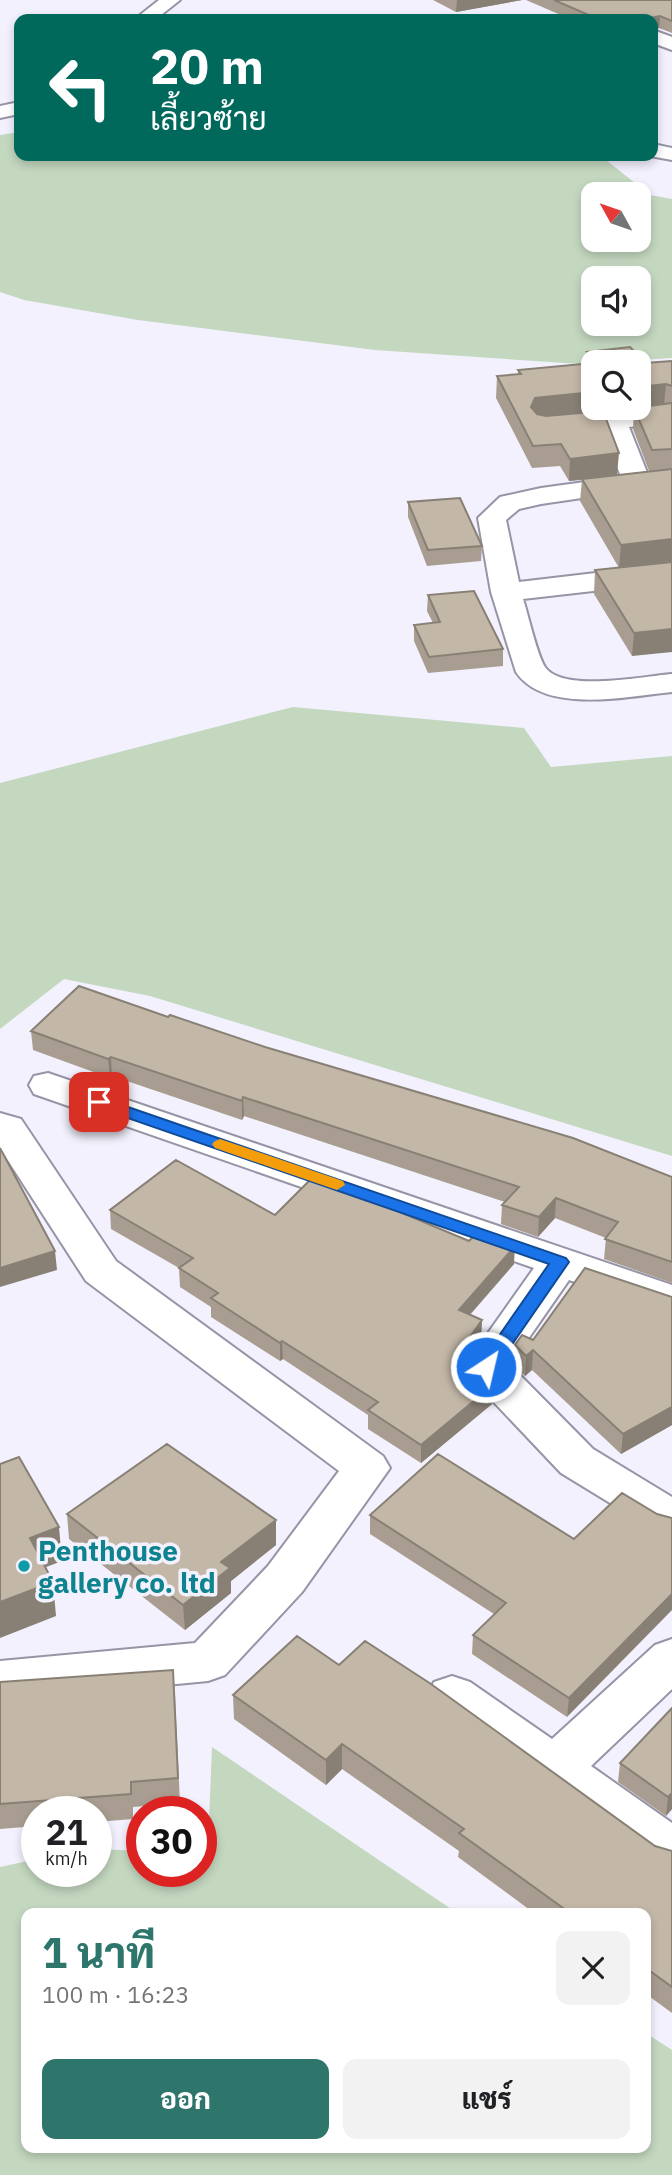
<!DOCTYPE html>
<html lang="th">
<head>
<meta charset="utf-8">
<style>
	:root { --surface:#fff; --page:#f2f2f2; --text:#202124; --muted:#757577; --accent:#2e756b }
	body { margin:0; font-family:"IBM Plex Sans",Sarabun,sans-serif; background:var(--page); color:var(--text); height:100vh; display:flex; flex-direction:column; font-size:26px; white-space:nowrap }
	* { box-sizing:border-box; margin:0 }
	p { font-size:23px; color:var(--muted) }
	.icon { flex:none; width:38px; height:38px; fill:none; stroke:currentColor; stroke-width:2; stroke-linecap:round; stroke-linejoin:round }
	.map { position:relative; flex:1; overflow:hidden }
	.sheet { position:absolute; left:21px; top:1908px; width:630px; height:245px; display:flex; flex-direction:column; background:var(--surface); border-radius:14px; box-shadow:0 4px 10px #0003 }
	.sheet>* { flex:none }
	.top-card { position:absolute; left:14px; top:14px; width:644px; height:147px; border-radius:14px; box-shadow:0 4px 10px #0003; background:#00695c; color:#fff; overflow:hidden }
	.needle { width:46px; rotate:310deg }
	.buttons { position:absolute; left:581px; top:182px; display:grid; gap:14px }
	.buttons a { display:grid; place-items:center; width:70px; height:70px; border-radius:14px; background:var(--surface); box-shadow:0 4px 10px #0003; font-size:35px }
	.speed { position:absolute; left:21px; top:1796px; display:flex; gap:14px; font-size:35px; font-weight:700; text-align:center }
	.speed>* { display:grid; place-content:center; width:91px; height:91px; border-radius:50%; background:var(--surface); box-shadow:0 4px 10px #0003; line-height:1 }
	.speed small { font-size:18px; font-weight:400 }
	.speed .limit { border:10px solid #d22; background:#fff; color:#111 }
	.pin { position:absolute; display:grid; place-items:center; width:60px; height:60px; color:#fff; margin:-30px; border-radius:14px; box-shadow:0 4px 10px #0006 }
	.me { position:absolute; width:77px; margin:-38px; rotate:35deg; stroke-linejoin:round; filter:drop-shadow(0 0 5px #0008) }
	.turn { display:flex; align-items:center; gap:24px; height:147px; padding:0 21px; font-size:32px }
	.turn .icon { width:91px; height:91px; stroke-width:2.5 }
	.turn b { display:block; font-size:49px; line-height:60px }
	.round { display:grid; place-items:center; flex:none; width:74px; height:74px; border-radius:14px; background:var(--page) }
	.headline { display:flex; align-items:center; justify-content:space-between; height:119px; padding:0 21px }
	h1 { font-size:42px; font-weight:800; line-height:52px; color:var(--accent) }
	.primary-button { display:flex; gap:14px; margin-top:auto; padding:14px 21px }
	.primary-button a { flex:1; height:80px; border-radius:14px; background:var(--accent); color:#fff; font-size:28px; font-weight:800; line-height:80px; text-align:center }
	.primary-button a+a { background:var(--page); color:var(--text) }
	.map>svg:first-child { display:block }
	.green { fill:#c4d8c0; fill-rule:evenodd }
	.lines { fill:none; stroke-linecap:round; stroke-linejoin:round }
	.minor-casing { stroke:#9694a6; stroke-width:4 }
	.minor { fill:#fff; fill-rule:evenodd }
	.wall { fill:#a89d90; fill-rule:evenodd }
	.shaded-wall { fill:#888075 }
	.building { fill:#c3b7a7; stroke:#888075; stroke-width:2 }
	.route { fill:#1a73e8; stroke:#114b97; stroke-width:2 }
	.slow { fill:#f59e0b }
	.culture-dot { fill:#0f9aa8; stroke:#f2f1fd; stroke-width:2.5 }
	.labels { text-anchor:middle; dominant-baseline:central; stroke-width:7; stroke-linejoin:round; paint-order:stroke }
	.near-culture-label { font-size:28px; font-weight:bold; fill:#0d838f; stroke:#f2f1fd; text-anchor:start }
</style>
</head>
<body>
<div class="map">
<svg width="672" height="2175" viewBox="0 0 672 2175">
	<rect width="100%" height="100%" fill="#f2f1fd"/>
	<path class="green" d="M19,132V156H601L650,195L672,199V358L579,364L375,350L138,320L24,300L0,292V135ZM593,194H639V240H593ZM593,278H639V324H593Z
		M293,707L524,728L551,767L672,756V1156L150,996L64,979L0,1029V783Z
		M212,1747L457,1913H26V2147H646V2033L672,2050V2175H0V1867L37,1859V1871H96V1849L142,1851V1871H201V1825L209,1822Z"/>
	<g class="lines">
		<defs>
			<path id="minor" d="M159,0H180L156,19H135Z
				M653,30L672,37V50L653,43Z
				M19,102V114L0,118V106Z
				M653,144L672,148V160L650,156H653Z
				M664,408L672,410V422L629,427L648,475L672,473V489L609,494L541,504L519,509L506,520L519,582L672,564V582L523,599C528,614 537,655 545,667C563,693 644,676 672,674V692C628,696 545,715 516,672L491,592L478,518L500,497L541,488L621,477L603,429L554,434L545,432L541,426L545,420Z
				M48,1073L672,1285V1315L569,1280L510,1365L593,1449L672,1497V1537L656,1531L561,1473L471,1378L464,1367L534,1268L34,1094L29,1085L34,1076Z
				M0,1113L21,1119L116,1261L383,1456L390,1468L302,1592L225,1675L208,1681L0,1701V1661L195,1643L268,1566L339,1471L86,1281L0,1148Z
				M672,1639V1689L591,1766L672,1823V1875L653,1868L434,1710L427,1696L434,1682L452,1676L470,1682L552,1739L655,1645Z"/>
		</defs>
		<use href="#minor" class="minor-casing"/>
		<use href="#minor" class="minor"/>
	</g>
	<path class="wall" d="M433,0H522L456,12Z
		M526,0H672V33L659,28L653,30V19H570Z
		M587,352L645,363L672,361V562L619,568L580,501L582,480L569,481L560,466L532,468L496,398L497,376L518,374V370L586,363ZM634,409L633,429L649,471L617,475L603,412Z
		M408,502L482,546L481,561L427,566L408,517Z
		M672,562L632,656L594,594L595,570Z
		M428,595L503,649V666L428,673L414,641V625L433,623L427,611Z
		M168,1017L265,1047L672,1177V1283L604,1259L606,1238L555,1218L538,1237L501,1224L502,1205L505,1202L244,1116L242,1120L112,1076L110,1078L33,1050L31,1031Z
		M110,1210L275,1215L514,1264L470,1315L482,1320L481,1338L468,1358L493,1385L492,1404L421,1463L368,1429V1415L283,1359L280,1361L211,1317V1307L180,1287L179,1268L111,1229Z
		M672,1297V1425L621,1454L532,1370L525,1376L513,1365L515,1345Z
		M622,1493L567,1717L472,1654L473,1635L494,1614L370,1534V1515L574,1539Z
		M67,1514L276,1520V1545L231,1581V1593L185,1630L69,1539Z
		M339,1665L655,1846L672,1851V2013L646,1994V1913H534L458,1857L459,1851L342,1769L326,1785L234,1719L233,1695Z
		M0,1682L175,1695L180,1803L133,1807V1819L96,1822V1811H37V1826L0,1829Z
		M672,1708V1809L666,1816L618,1782L620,1763Z"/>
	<path class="shaded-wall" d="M457,0H522L456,12Z
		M660,16L659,28L653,30V19H645Z
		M666,384L664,405L534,420L531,407L535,398L593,392V408H639V387Z
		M619,453L617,475L569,481L570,459Z
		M672,539V561L619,568L621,545Z
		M672,629V652L632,656L634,633Z
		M111,1057L112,1076L110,1078L108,1059Z
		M243,1097L244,1116L242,1120V1101Z
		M556,1198L555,1218L538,1237L539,1217Z
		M515,1246L514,1264L458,1328L459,1310Z
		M55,1251L57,1270L0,1287V1268Z
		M482,1320L481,1338L461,1367L462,1348Z
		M282,1341L283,1359L280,1361V1343Z
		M533,1350L532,1370L525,1376L526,1356Z
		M493,1385L492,1404L421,1463V1445Z
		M672,1407V1425L621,1454L623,1434Z
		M276,1520V1545L231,1581V1593L185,1630L183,1605L221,1562Z
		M59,1527L62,1561L33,1572L30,1538Z
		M53,1582L56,1616L0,1638V1602Z
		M672,1594V1610L567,1717L569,1698Z
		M342,1744V1769L326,1785V1760Z
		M672,1793V1809L666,1816L668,1797Z"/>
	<path class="building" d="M554,0H672V21L660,16L645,19H598Z
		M630,347L645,363L672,361V386L666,384L639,387V362H596L587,352Z
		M593,363V392L535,398L531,407L537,414L546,416L603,411L619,453L570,459L561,444L533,446L497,376L521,374L518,370Z
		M672,403V449L652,450L634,408Z
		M672,469V539L621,545L582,479Z
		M460,498L482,546L428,550L408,502Z
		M672,562V629L634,633L595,570Z
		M474,591L503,649L429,657L414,625L440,622L428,595Z
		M79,986L168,1017L170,1015L265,1047L573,1138L672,1177V1262L605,1239L618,1222L556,1198L539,1217L502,1205L519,1187L243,1097L242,1101L111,1057L108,1059L31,1031Z
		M0,1148L55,1251L0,1268Z
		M176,1160L275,1215L314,1176L469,1241L478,1232L515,1246L459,1310L482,1320L462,1348L470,1361L493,1385L421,1445L368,1410L378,1402L282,1341L280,1343L211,1298L218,1293L179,1268L193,1258L110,1210Z
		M585,1268L672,1297V1407L623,1434L533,1350L526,1356L515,1345L522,1335L533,1340Z
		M167,1444L276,1520L221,1562L230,1568L183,1605L67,1514Z
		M438,1454L574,1539L622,1493L657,1514L672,1518V1594L569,1698L473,1635L506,1603L370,1515Z
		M19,1457L59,1527L30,1538L53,1582L0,1602V1464Z
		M297,1636L339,1665L365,1641L431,1684L655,1846L672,1851V1987L646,1968V1913H570L459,1833L464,1829L342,1744L326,1760L233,1695Z
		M173,1670L178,1778L131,1782V1794L0,1804V1682Z
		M672,1708V1793L668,1797L620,1763Z"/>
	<path class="route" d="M99,1097L566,1258L569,1262L493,1372H480L477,1367L480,1363L549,1264L93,1106L91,1102L93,1099Z"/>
	<path class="slow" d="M220,1139L343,1181L345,1185L337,1190L331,1188L215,1148L212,1144L215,1141Z"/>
	<circle class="culture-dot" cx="24" cy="1566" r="7"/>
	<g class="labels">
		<g class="near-culture-label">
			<text x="38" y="1550">Penthouse<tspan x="38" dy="32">gallery co. ltd</tspan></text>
		</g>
	</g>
</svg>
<div class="buttons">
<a><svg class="needle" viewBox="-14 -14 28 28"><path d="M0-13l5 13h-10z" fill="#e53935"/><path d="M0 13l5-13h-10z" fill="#757577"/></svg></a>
<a><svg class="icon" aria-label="sound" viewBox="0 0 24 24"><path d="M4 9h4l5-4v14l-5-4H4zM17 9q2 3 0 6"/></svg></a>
<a><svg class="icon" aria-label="search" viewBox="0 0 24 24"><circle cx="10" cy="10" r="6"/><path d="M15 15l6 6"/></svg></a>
</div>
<div class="speed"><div>21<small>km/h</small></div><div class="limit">30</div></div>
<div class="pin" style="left:99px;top:1102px;background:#d93025"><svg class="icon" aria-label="arrive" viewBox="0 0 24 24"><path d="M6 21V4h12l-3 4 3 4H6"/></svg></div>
<svg class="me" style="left:486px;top:1367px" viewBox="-20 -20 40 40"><circle r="17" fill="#1a73e8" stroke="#fff" stroke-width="3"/><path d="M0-11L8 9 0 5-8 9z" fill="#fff"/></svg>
<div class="top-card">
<div class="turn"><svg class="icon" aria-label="left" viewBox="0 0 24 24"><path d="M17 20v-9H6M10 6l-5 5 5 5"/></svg><div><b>20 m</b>เลี้ยวซ้าย</div></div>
</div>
<section class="sheet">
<div class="headline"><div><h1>1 นาที</h1><p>100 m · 16:23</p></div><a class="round"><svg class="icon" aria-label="close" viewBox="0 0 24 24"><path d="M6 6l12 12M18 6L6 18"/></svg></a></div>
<div class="primary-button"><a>ออก</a><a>แชร์</a></div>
</section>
</div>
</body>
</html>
